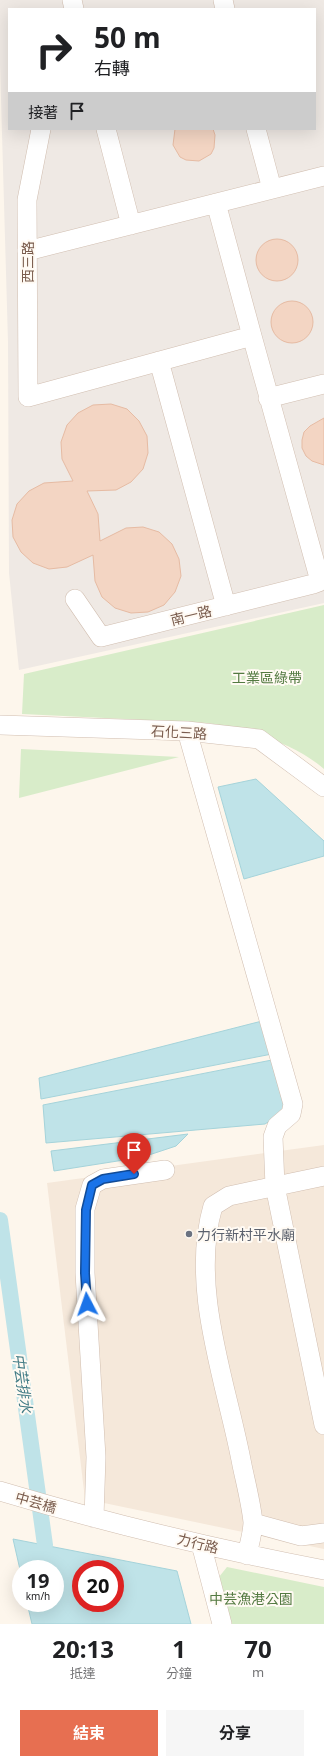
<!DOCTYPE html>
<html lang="zh-TW">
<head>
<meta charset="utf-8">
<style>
	:root { --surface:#fff; --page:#f6f6f6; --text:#202124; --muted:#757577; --accent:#e76f51 }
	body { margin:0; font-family:"Noto Sans","Noto Sans TC",sans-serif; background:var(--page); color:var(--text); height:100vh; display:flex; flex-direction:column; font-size:15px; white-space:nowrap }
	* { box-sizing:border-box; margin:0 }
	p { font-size:13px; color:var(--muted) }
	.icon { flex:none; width:22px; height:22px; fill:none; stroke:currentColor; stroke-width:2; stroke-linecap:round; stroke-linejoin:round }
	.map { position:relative; height:1624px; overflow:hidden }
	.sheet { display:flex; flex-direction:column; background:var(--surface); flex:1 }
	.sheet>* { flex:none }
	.hud { position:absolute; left:8px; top:8px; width:308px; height:122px; border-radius:0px; box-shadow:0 4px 16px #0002; background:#fff; color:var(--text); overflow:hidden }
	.speed { position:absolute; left:12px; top:1560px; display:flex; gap:8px; font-size:20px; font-weight:700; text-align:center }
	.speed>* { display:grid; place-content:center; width:52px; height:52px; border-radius:50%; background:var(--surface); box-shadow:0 4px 16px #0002; line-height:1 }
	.speed small { font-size:10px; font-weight:400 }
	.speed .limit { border:6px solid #d22; background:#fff; color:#111 }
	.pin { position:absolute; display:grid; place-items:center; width:34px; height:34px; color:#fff; margin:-41px -17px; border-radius:50% 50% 50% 0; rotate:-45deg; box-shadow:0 0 4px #0007 }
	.pin .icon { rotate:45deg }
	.me { position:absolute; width:44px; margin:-22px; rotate:356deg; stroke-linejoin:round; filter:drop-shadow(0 0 3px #0008) }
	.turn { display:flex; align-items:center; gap:14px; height:84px; padding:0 20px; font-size:18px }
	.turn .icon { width:52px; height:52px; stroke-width:2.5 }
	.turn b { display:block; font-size:28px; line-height:34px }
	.then { display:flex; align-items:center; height:38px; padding:0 20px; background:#0003; gap:8px; font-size:15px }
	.eta { display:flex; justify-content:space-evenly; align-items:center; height:68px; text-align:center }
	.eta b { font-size:24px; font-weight:700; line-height:28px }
	.primary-button { display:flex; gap:8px; margin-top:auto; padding:8px 20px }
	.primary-button a { flex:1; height:46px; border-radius:0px; background:var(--accent); color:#fff; font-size:16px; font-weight:700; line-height:46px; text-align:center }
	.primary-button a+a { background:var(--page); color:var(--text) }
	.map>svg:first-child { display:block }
	.residential { fill:#f5e8da }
	.industrial { fill:#efe9e4; fill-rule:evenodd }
	.green { fill:#d8ecc9 }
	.water { fill:#bfe3e8; stroke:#a5d3da; fill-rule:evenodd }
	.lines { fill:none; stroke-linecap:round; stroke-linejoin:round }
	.canal { stroke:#bfe3e8; stroke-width:16 }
	.building { fill:#f3d5c3; stroke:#e6bba3 }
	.minor-casing { stroke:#d1beb0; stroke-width:20 }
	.minor { stroke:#fff; stroke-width:19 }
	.route-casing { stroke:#114b97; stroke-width:10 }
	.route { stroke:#1a73e8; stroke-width:7 }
	.worship-dot { fill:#6b7280; stroke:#fffaf3; stroke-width:1.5 }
	.labels { text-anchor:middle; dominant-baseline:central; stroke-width:4; stroke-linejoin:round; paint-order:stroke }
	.street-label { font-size:14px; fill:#7a5c4d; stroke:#fffaf3 }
	.park-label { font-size:14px; fill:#537a41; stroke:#fffaf3 }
	.worship-label { font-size:14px; fill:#5b616d; stroke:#fffaf3; text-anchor:start }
	.water-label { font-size:15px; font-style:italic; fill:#437c86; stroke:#fffaf3 }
</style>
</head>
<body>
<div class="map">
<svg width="324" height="1624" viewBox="0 0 324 1624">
	<rect width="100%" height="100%" fill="#fdf6ec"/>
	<path class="residential" d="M324,1145V1549L85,1499L47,1183Z"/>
	<path class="industrial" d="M0,0H324V603L19,670L9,573L8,342L0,64ZM9,9H315V129H9Z"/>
	<path class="green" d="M324,605V769C295,743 246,729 208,723L22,714L24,674Z
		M21,749L179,757L19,798Z
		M227,1567L324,1587V1624H231L219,1577Z"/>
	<path class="water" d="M256,779L324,841V856L244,879L218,787Z
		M262,1021L272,1054L41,1099L39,1078Z
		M277,1059L287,1110L265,1124L46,1143L43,1105Z
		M188,1134L176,1146L143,1157L54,1171L51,1151Z
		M13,1539L177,1571L191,1624H32L27,1603H55V1569H21V1574ZM81,1569H115V1603H81Z"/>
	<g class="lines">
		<path class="canal" d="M0,1220L45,1545"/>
	</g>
	<path class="building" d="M175,129H213L215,135L214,148L211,154L199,161L186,160L180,157L173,145Z
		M256 260a21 21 0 1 1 42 0a21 21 0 1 1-42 0Z
		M271 322a21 21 0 1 1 42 0a21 21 0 1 1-42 0Z
		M111,404L127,409L139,421L147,436L148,453L143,469L131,482L116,490L87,491L98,514L100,541L126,528L143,527L159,532L172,544L179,559L181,576L175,592L164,605L148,612L131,613L115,608L102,597L95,581L93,555L67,567L49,569L33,563L21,552L13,537L12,520L17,504L29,491L44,483L73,481L62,459L61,442L67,425L78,413L93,405Z
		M324,418V465L312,461L306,456L302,448V440L304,432L310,426Z"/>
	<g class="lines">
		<defs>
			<path id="minor" d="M72,0L74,9
				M223,0L225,9
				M41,129L27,200L28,397L252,336
				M106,129L131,225
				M256,129L272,189
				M216,203L252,336L320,581
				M27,251L324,176
				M159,361L226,606
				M268,398L324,384
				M75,599L101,637L313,584L324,580
				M0,725L187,731L259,739L324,787
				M187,731L293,1104L291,1114L277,1126L273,1137L275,1186L324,1425
				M0,1491C107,1523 215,1549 324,1570
				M94,1518L96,1457L85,1273V1209L92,1185L103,1179L165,1170
				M253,1523L301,1536L324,1533
				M201,1544L222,1624
				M247,1555C249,1545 253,1532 253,1522C251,1503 246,1484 242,1465C227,1384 189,1288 213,1206L229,1196L324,1176"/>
		</defs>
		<use href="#minor" class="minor-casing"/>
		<use href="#minor" class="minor"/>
	</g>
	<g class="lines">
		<defs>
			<path id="route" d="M87,1304L85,1273L86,1210L92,1185L103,1179L134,1174"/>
		</defs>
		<use href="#route" class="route-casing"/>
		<use href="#route" class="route"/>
	</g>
	<circle class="worship-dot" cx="189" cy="1234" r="4"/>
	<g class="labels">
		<g class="street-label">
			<text transform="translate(27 262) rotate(-90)">西三路</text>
			<text transform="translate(191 615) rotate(-14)">南一路</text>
			<text transform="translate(179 732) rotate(3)">石化三路</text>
			<text transform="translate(36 1502) rotate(16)">中芸橋</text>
			<text transform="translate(198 1543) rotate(14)">力行路</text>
		</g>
		<g class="park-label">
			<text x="267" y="677">工業區綠帶</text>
			<text x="251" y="1598">中芸漁港公園</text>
		</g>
		<g class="worship-label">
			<text x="197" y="1234">力行新村平水廟</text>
		</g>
		<g class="water-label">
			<text transform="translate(23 1383) rotate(82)">中芸排水</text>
		</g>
	</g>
</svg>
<div class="speed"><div>19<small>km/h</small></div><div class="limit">20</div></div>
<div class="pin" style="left:134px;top:1174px;background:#d93025"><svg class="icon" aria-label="arrive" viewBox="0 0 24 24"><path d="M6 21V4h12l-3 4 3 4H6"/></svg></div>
<svg class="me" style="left:87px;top:1304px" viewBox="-20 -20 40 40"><path d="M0-17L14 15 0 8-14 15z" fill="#1a73e8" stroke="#fff" stroke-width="4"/></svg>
<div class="hud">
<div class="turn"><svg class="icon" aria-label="right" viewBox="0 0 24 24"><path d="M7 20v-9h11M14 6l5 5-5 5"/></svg><div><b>50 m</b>右轉</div></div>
<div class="then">接著<svg class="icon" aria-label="arrive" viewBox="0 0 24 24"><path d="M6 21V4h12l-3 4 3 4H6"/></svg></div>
</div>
</div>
<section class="sheet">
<div class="eta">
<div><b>20:13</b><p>抵達</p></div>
<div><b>1</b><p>分鐘</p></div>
<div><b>70</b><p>m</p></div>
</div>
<div class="primary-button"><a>結束</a><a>分享</a></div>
</section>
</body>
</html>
